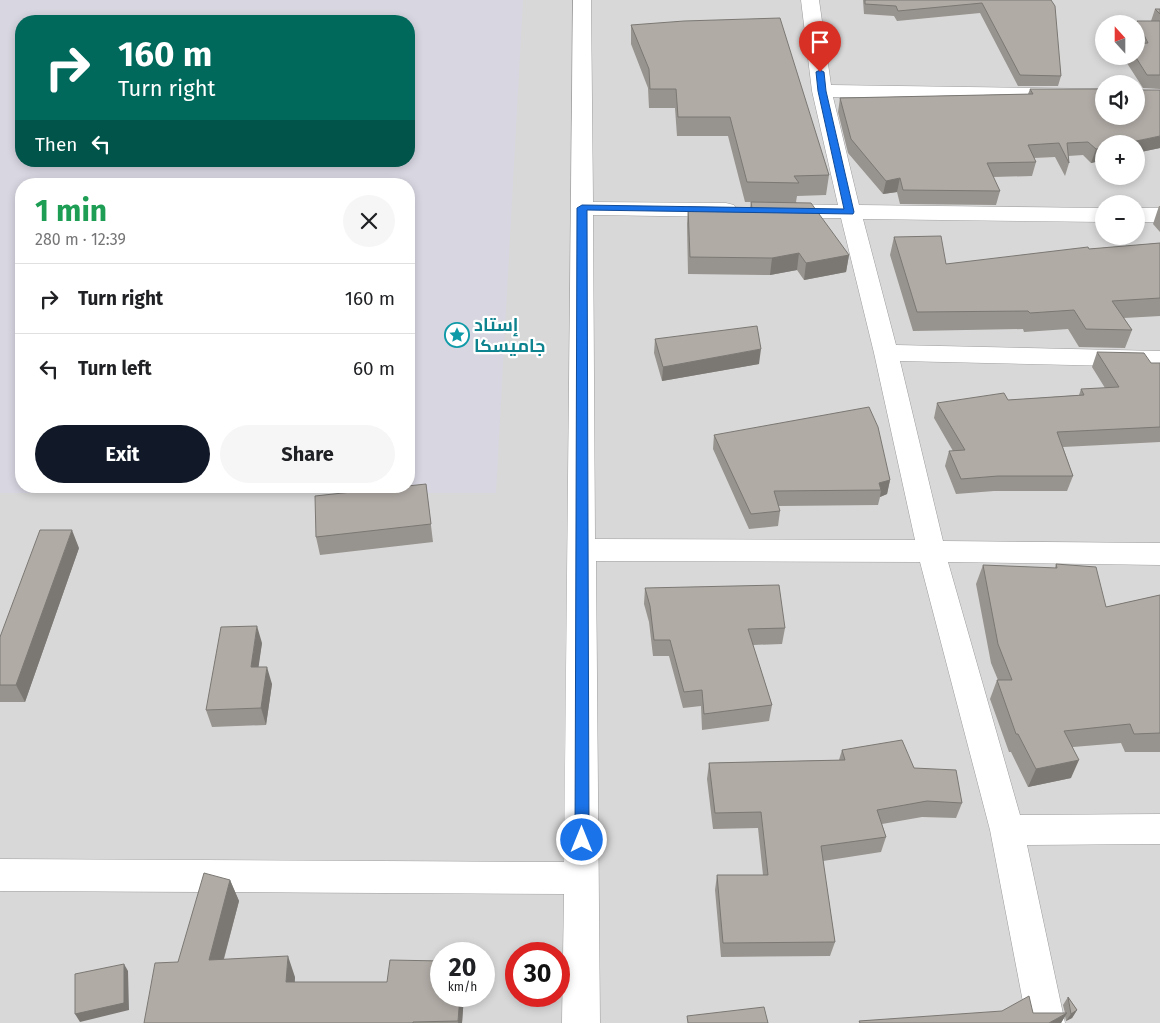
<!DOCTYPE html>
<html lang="en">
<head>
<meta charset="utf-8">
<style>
	:root { --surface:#fff; --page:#f6f6f6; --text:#202124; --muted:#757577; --line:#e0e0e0; --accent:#111827 }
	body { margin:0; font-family:"Fira Sans",Cairo,sans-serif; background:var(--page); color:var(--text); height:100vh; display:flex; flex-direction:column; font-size:19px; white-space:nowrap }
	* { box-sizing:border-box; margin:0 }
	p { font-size:16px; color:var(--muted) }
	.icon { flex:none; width:28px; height:28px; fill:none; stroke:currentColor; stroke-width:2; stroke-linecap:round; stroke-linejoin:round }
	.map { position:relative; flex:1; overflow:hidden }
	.panel { position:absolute; left:15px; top:178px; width:400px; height:315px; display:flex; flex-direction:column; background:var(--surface); border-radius:20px; box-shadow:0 2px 8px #0003 }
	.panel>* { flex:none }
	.hud { position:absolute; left:15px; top:15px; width:400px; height:152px; border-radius:20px; box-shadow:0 2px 8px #0003; background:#00695c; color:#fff; overflow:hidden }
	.needle { width:32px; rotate:339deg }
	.fabs { position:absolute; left:1095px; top:15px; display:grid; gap:10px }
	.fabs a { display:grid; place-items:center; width:50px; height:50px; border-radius:50%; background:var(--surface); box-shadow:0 2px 8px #0003; font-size:25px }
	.speed { position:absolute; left:430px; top:942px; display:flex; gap:10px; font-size:25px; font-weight:700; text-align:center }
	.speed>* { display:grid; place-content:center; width:65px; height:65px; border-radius:50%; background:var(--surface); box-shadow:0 2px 8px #0003; line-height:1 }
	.speed small { font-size:12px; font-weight:400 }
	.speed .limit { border:8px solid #d22; background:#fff; color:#111 }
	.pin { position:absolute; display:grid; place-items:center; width:42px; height:42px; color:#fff; margin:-51px -21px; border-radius:50% 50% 50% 0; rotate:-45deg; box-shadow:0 0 5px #0007 }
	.pin .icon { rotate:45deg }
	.me { position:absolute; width:55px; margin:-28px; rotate:0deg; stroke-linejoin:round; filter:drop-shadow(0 0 4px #0008) }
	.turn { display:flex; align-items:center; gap:18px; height:105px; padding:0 20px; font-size:22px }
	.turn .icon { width:65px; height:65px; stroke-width:2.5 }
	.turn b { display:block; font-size:35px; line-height:42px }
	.then { display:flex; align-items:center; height:48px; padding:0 20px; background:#0003; gap:10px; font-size:19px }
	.round { display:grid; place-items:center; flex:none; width:52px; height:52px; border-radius:26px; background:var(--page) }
	.summary { display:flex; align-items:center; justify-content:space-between; height:85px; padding:0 20px }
	h1 { font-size:30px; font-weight:700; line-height:38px; color:#1e9e55 }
	.cta { display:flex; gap:10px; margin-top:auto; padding:10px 20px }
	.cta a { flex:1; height:58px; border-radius:30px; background:var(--accent); color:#fff; font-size:20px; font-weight:700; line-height:58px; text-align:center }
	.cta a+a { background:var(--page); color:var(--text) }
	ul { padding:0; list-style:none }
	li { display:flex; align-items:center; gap:15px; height:70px; padding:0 20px; border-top:1px solid var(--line) }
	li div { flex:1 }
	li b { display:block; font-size:19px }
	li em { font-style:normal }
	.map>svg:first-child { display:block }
	.residential { fill:#d9d8d8; fill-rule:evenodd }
	.plaza { fill:#d7d6e1; fill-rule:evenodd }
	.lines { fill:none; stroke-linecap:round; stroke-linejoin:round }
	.minor-casing { stroke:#9c9c9c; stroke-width:1 }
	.minor { fill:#fff; fill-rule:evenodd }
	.wall { fill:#97938e }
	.shaded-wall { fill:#7b7874 }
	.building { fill:#b0aba5; stroke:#7b7874 }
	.route { fill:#1a73e8; stroke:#114b97 }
	.labels { text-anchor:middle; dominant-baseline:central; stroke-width:4.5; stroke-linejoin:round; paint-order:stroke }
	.culture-label { font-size:18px; font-weight:bold; fill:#0d838f; stroke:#fff; text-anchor:start }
</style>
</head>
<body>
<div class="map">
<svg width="1160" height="1023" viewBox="0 0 1160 1023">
	<rect width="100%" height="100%" fill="#ebe9e2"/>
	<path class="residential" d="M0,0H1160V1023H0ZM21,21H409V161H21ZM1104,24H1136V56H1104ZM1104,84H1136V116H1104ZM1104,144H1136V176H1104ZM21,184H409V486H21ZM1104,204H1136V236H1104ZM441,954H484V996H441ZM516,954H559V996H516Z"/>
	<path class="plaza" d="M0,0H523L496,493H0ZM21,21H409V161H21ZM21,184H409V486H21Z"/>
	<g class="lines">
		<defs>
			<path id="minor" d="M573,0H591L593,202L726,203L734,205L737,210L734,215L726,217L593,215L595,539L915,540L874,353L841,218H781L773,216L770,211L773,206L781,204L838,205L812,91L801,0H819L831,85L1104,89V101L833,97L859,205L1104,208V222L863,219L896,345L1160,351V367L900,361L943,541L1160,543V565L948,562L1020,815L1160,814V844L1027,845L1065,1023H1027L990,830L920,562L596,561L600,1023H562L564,894L0,891V859L564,862Z
				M1136,208H1160V222H1136Z"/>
		</defs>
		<use href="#minor" class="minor-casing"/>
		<use href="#minor" class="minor"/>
	</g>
	<path class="wall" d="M863,0H1051L1061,76L1058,86H1018L980,13L897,21L894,16L864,14Z
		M1155,9H1160V89L1143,88L1123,57V56H1136L1138,44L1136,40V24L1137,21H1151Z
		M631,25L829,175L826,195L797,196L796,202L849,255L846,272L804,280L797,270L770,275L688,274L687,224L688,207L750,208L751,202H745L728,136H677L675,108H649L648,88L631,44Z
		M1030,89L1160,148L1136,153V144H1104V160L1091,163L1083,155L1068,156L1069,163L1065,176L1055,157L1034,158L1036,162L1032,176L993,177L1000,191L996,205L900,204L897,192L883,194L848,153L838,112L840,98L1028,94Z
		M1159,206H1160V232L1153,224Z
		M894,237L946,264L1089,249L1160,243V316L1124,318L1132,330L1125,348L1079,347L1068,329L1024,332L1023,329L913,331L890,255Z
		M655,339L759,364L662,381L654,353Z
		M1097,352L1151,363H1160V442L1063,447L1073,476L1067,491H994L956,494L945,466L949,451H953L934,418L937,403L1008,400L1079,395L1081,389L1105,388L1092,367Z
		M714,435L890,480L887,494L880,497L878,505L778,506L780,511L778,526L749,529L713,449Z
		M426,484L433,542L320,555L316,537Z
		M79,548L25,702H0V637Z
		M1056,564L1106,607L1160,595V752H1125L1121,743L1073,747L1071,778L1028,787L1011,752H1009L990,699L997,680H998L991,663L976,584L983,565L1055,568Z
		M645,588L785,628L782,644L753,645L772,705L769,721L702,730L701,706L683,708L669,656H653L649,622L644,604Z
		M262,643L258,667L272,684L266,725L212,727L206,710Z
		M842,750L914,768L962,803L956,818L922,817L882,824L886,837L881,852L823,861L835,942L830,956L721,957L715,890L717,875H763L758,828L713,829L707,779L709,763L839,760Z
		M230,880L239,901L224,959L295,977V982L441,996H464L462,1023H144L178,962Z
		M1068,997L1077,1010L1072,1018L1066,1021L1065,1016L1061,1023H859V1021L1033,1013H1065L1063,1005Z"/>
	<path class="shaded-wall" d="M1160,136V148L1136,153V144H1122Z
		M1104,148V160L1091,163L1096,149Z
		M900,178L897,192L883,194L886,181Z
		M799,253L797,270L770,275L772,258Z
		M849,255L846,272L804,280L806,263Z
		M761,349L759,364L662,381L663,367Z
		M890,480L887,494L880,497L881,490L879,483Z
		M72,530L79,548L25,702L16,685Z
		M257,626L262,643L256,685L251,667Z
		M267,667L272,684L266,725L261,708Z
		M1079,760L1071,778L1028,787L1036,769Z
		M230,880L239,901L218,980L209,960Z
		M288,956L295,977L293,1002L286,982Z
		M124,964L128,971L129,1010L80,1022L75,1014Z
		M460,996H464L462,1023H458V1021Z
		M1077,1010L1072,1018L1066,1021L1071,1014Z
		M1067,1013L1061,1023H1049Z"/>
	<path class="building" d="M865,0H1051L1055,6L1061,76L1020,75L982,3L898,11L896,6L865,4Z
		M1155,9H1160V14Z
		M780,18L829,175L794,176L799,183L747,182L730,117H678L676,89H650L649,69L631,25L684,21Z
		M1137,21H1160V75H1147L1135,56H1136V44L1148,43Z
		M1136,86H1139L1140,90H1160V136L1122,144H1104V148L1096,149L1088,142L1067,143L1069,163L1059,143L1028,145L1036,162L987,163L1000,191L903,190L900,178L886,181L851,139L840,98L1033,94L1030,89H1104V116H1136Z
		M751,202L811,203L849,255L806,263L799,253L772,258L690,257L688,207L752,208Z
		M941,236L946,264L1088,247L1089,249L1160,243V298L1112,301L1132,330L1086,329L1074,310L1030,313L1028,311L917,312L894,237Z
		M757,326L761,349L663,367L655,339Z
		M1097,352L1144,353L1151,363H1160V427L1057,432L1073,476H998L961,479L949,451L965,450L937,403L1004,393L1008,400L1084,395L1081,389L1119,387Z
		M869,407L878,427L890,480L879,483L881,490L774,491L780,511L751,514L714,435Z
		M426,484L431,524L316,537L315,496Z
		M40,530H72L16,685H0V637Z
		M1056,564L1096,567L1106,607L1160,595V733L1134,734L1130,724L1064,731L1079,760L1036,769L1018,734H1016L997,680H1012L998,644L983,565L1057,568Z
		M779,585L785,628L748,629L772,705L704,714L702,690L684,692L670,640H654L650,606L645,588Z
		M257,626L251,667H267L261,708L206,710L221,627Z
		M902,740L914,768L956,770L962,803L927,801L877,810L886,837L821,846L835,942L723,943L717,875H768L761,812L715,813L709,763L845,760L842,750Z
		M204,873L230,880L209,960L288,956L286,982H387L390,960L441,961V996H460L458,1021L413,1022V1023H144L155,963L178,962Z
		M124,964V1003L75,1014V974Z
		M1029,996L1033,1013H1067L1049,1023H860L859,1021L1002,1011Z
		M1068,997L1077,1010L1071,1014Z
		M764,1007L768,1023H688L687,1016Z"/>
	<path class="route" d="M820,70L824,72L826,91L854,212L853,214L587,210L589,840L587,844L582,846L577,844L575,840L577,208L582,205L844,209L818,91L816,72Z"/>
	<defs>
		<symbol id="sight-ring" viewBox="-11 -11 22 22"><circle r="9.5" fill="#fff" stroke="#0f9aa8" stroke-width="1.5"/><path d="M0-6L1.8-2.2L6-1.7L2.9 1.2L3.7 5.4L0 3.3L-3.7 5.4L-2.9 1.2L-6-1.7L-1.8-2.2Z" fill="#0f9aa8"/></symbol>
	</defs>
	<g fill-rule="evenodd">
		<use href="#sight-ring" x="443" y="321" width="28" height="28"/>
	</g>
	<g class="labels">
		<g class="culture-label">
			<text x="474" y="325">إستاد<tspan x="474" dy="21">جاميسكا</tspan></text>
		</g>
	</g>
</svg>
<div class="fabs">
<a><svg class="needle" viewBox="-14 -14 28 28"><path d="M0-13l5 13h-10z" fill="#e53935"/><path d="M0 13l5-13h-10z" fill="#757577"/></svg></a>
<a><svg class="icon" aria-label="sound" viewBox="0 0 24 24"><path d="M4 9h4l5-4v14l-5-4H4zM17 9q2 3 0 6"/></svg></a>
<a>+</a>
<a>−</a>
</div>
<div class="speed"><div>20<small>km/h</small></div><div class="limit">30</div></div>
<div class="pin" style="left:820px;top:72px;background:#d93025"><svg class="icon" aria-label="arrive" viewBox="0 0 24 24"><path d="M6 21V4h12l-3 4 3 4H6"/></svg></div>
<svg class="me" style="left:582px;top:840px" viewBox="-20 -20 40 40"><circle r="17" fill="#1a73e8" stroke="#fff" stroke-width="3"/><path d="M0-11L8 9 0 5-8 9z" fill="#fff"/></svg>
<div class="hud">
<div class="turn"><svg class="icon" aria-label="right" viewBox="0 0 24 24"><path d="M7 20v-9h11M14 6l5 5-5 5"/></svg><div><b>160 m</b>Turn right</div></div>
<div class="then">Then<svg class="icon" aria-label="left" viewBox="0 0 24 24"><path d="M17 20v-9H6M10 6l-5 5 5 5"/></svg></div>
</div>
<section class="panel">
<div class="summary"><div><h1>1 min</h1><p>280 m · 12:39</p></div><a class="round"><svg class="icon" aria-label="close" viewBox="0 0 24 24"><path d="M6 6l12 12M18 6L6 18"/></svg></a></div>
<ul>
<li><svg class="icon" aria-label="right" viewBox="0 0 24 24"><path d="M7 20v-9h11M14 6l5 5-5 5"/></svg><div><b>Turn right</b></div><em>160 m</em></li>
<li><svg class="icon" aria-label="left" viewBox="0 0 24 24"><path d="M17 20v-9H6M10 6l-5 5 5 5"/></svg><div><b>Turn left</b></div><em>60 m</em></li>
</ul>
<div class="cta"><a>Exit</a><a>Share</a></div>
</section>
</div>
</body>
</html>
